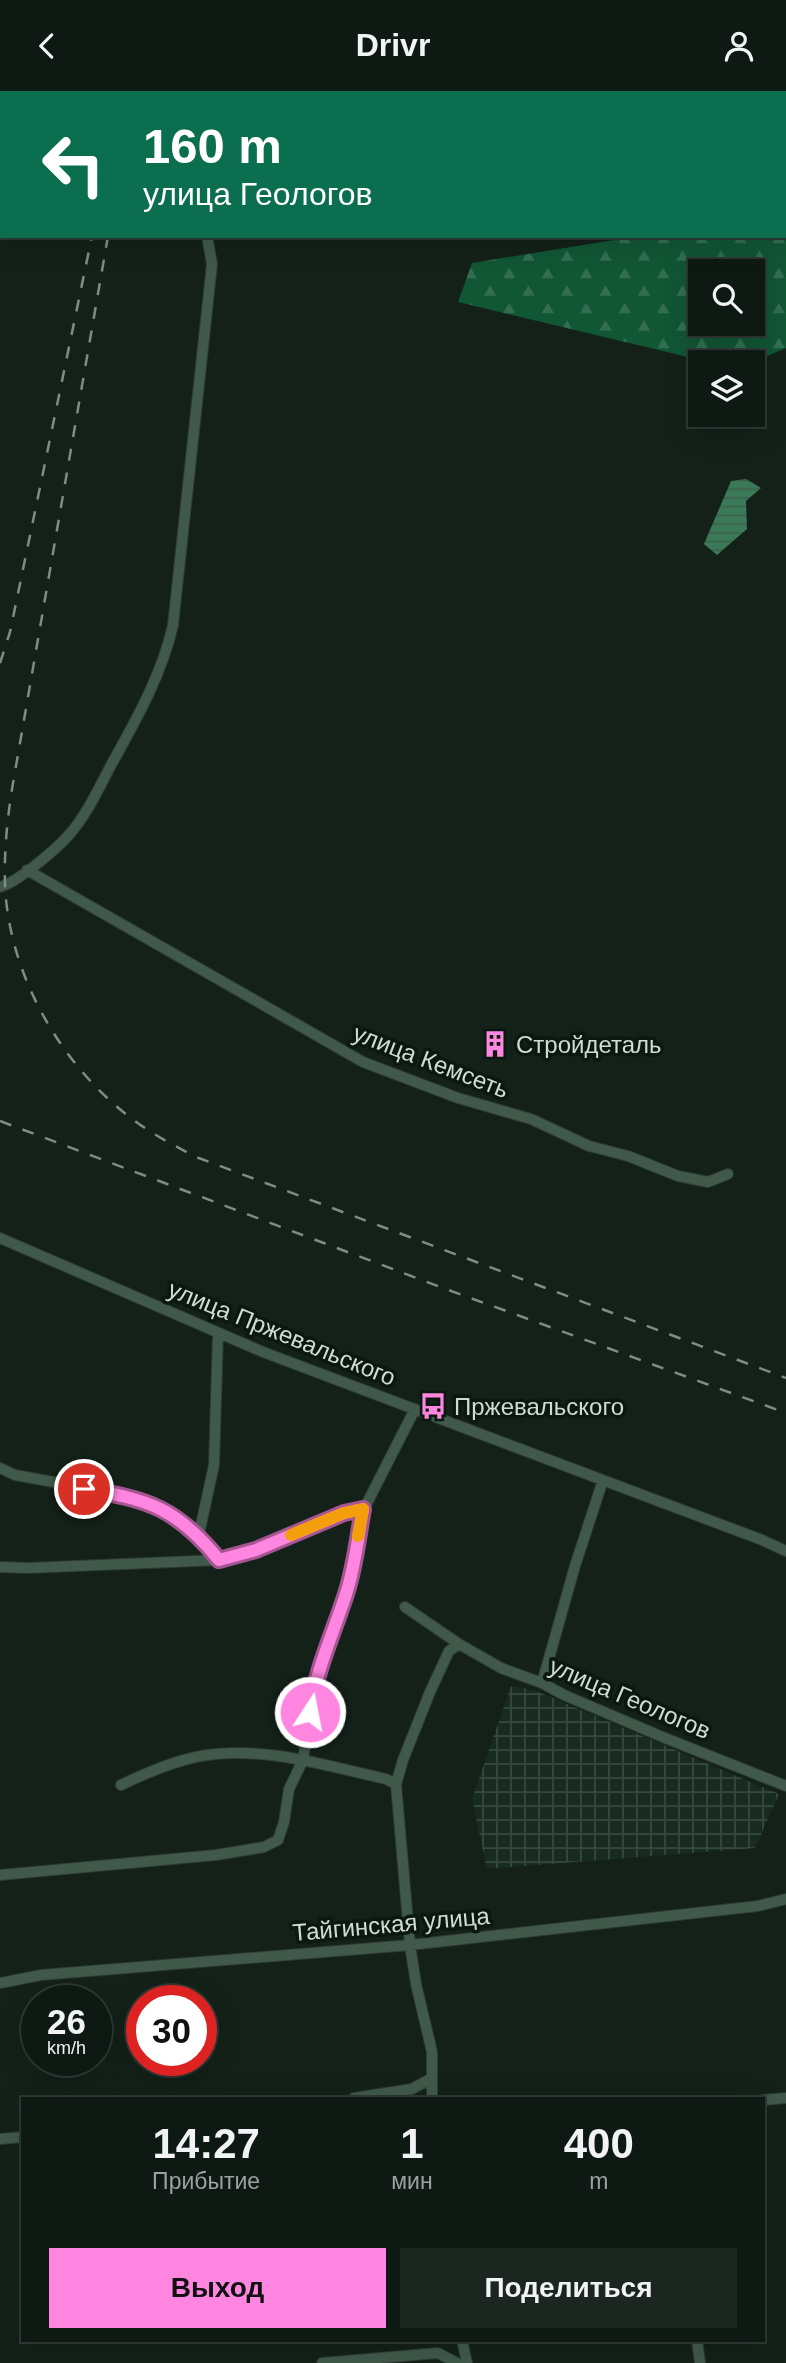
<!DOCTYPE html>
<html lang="ru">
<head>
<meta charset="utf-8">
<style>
	:root { --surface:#0e1913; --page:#1c2621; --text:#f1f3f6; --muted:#9ba0a0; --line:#2e3833; --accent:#fe85e0 }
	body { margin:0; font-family:Arial,sans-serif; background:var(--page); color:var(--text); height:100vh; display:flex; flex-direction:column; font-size:26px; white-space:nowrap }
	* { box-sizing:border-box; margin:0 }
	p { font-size:23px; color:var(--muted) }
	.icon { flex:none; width:38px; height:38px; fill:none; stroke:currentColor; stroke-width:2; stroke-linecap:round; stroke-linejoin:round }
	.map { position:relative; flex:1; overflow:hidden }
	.drawer { position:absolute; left:21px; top:2006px; width:744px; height:245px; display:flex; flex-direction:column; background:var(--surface); border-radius:0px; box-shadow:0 7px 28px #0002,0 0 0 2px var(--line) }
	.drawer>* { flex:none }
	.hud { position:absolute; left:0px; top:0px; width:788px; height:147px; box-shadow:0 7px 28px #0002,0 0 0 2px var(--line); background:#0b6e4f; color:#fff; overflow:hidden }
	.controls { position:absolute; left:688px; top:168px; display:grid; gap:14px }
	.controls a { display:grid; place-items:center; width:77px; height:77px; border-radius:0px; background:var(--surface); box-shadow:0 7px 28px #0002,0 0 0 2px var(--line); font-size:35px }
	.speed { position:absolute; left:21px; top:1894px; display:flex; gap:14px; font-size:35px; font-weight:700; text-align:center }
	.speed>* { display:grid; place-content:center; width:91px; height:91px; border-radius:50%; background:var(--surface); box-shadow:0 7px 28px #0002,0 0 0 2px var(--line); line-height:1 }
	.speed small { font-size:18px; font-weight:400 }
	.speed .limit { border:10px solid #d22; background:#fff; color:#111 }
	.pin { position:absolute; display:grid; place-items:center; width:60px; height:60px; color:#fff; margin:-30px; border:4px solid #fff; border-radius:50%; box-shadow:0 2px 7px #0007 }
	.me { position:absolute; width:77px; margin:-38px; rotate:11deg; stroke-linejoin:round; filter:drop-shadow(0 0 5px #0008) }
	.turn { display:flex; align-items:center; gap:24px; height:147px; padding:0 28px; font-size:32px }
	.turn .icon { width:91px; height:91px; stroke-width:2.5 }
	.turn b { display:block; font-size:49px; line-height:60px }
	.eta { display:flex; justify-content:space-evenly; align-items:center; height:119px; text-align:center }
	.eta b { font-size:42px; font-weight:600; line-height:49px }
	.primary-button { display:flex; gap:14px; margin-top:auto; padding:14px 28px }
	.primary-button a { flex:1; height:80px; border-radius:0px; background:var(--accent); color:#111; font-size:28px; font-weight:600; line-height:80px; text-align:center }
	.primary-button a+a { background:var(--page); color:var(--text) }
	header { display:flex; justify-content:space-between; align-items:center; height:91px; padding:0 28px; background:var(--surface); font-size:32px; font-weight:600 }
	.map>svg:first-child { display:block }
	.industrial { fill:url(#industrial-grid) }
	.forest { fill:url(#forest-firs); fill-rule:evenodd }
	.water { fill:url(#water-rules) }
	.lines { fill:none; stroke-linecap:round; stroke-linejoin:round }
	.minor-casing { stroke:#2e3b33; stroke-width:12 }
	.minor { stroke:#40594a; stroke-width:10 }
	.rail { stroke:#808b84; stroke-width:2.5; stroke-dasharray:12 12; stroke-linecap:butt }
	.route-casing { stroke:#a55692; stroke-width:18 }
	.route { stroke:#fe85e0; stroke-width:12 }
	.slow { stroke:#f59e0b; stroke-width:12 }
	.labels { text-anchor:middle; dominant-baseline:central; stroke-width:7; stroke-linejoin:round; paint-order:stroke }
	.poi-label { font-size:24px; fill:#d1dad4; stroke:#0a1810; text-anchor:start }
	.street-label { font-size:24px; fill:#d1dad4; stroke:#0a1810 }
</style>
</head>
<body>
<header><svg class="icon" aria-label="back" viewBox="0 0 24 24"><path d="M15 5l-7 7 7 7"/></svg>Drivr<svg class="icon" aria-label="person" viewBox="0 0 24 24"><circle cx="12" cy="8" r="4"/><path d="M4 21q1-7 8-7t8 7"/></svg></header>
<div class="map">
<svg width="786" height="2272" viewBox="0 0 786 2272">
	<defs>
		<pattern id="industrial-grid" width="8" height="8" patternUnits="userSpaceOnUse" patternTransform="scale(1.75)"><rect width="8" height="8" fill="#172b20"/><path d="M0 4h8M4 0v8" fill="none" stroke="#384940"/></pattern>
		<pattern id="forest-firs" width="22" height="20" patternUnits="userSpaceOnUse" patternTransform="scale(1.75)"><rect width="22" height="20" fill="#115635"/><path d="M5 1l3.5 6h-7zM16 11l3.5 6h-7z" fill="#336e51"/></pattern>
		<pattern id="water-rules" width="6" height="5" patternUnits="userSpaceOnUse" patternTransform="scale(1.75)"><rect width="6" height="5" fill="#3b7a58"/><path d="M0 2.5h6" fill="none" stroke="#3d604d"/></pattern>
	</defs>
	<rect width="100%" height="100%" fill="#132119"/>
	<path class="industrial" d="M511,1595L534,1599L779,1703L755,1757L487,1778L472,1708Z"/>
	<path class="forest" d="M786,122V257L753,271H709L458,211L472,172L639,145H786ZM700,180H752V233H700Z"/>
	<path class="water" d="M746,388L761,397L746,410L747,438L717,464L704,453L731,390Z"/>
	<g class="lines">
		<defs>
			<path id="minor" d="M158,0V2
				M27,779L363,971L458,1007L531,1028L589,1055L628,1065L678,1085L708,1091L728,1083
				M0,796C18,791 55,759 68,745C86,725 98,699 110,676C135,631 162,584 173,534L212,173L207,145
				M0,1147L263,1261L762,1449L786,1460
				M0,1377L15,1384L126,1404L155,1414L199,1443L220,1469
				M199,1443L214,1374L218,1242
				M0,1476L28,1477L220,1469L256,1459L344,1422L364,1418L415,1318
				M405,1516L459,1553L501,1577L542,1592L564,1604L665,1647L786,1695
				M542,1592L575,1475L603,1389
				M121,1694C146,1682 173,1670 201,1665C263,1654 326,1675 386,1688L396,1693
				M0,1784L216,1764L264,1756L278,1749L284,1731L289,1698L303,1669L313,1597L328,1551L347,1501L363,1418
				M0,1892L41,1884L410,1854L758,1815L786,1808
				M354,2007L412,1998L432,1987
				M432,2007V1961L416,1893L410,1854L396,1693L403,1669L430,1601L449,1560L459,1553
				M763,2009L786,2007
				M0,2048L23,2046
				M462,2249L467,2272
				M697,2249L700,2272
				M322,2272L438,2262L457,2272"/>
		</defs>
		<use href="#minor" class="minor-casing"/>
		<use href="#minor" class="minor"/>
		<path class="rail" d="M128,0V2
			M116,2V0
			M108,145L12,698C7,730 4,762 5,794C9,889 67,985 145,1037C161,1048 179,1057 196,1066L786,1287
			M0,572L10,541L92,145
			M0,1030L443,1197L786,1322"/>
	</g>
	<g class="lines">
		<defs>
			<path id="route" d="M84,1398C148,1408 177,1417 219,1469L256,1459L344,1422L363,1418C358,1446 355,1476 346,1503C333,1543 316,1579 310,1621"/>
		</defs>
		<use href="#route" class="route-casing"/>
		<use href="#route" class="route"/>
		<path class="slow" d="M291,1444L344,1422L363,1418L358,1445"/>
	</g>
	<defs>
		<symbol id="building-bare" viewBox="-9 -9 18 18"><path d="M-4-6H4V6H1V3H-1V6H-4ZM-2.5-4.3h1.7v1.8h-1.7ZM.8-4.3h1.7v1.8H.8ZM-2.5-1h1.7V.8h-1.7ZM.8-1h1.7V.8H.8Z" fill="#fe85e0" stroke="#0a1810" stroke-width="2.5" paint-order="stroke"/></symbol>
		<symbol id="bus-bare" viewBox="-9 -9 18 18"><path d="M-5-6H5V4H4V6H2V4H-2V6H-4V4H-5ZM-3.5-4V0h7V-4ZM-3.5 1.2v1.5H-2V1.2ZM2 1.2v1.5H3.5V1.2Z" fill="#fe85e0" stroke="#0a1810" stroke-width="2.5" paint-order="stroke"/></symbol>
	</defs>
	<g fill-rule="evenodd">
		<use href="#building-bare" x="476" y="934" width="38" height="38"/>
		<use href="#bus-bare" x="414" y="1296" width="38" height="38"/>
	</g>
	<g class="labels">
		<g class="poi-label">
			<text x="516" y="953">Стройдеталь</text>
			<text x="454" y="1315">Пржевальского</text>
		</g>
		<g class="street-label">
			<text transform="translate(431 970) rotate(21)">улица Кемсеть</text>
			<text transform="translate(282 1242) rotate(22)">улица Пржевальского</text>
			<text transform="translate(630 1607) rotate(23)">улица Геологов</text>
			<text transform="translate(391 1833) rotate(-5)">Тайгинская улица</text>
		</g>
	</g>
</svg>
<div class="controls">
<a><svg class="icon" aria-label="search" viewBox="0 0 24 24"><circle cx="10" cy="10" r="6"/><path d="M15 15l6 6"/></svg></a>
<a><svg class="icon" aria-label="layers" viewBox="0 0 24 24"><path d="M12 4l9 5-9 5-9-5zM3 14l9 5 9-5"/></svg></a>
</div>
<div class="speed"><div>26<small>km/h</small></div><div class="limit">30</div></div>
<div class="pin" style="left:84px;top:1398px;background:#d93025"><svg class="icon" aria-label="arrive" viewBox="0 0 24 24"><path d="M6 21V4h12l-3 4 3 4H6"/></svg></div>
<svg class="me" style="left:310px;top:1621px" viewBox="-20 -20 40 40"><circle r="17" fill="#fe85e0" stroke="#fff" stroke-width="3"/><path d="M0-11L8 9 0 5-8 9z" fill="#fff"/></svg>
<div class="hud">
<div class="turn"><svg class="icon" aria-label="left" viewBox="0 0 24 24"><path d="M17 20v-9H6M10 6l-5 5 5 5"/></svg><div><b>160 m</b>улица Геологов</div></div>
</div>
<section class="drawer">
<div class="eta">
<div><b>14:27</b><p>Прибытие</p></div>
<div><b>1</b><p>мин</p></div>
<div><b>400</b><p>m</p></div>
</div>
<div class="primary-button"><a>Выход</a><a>Поделиться</a></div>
</section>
</div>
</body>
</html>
